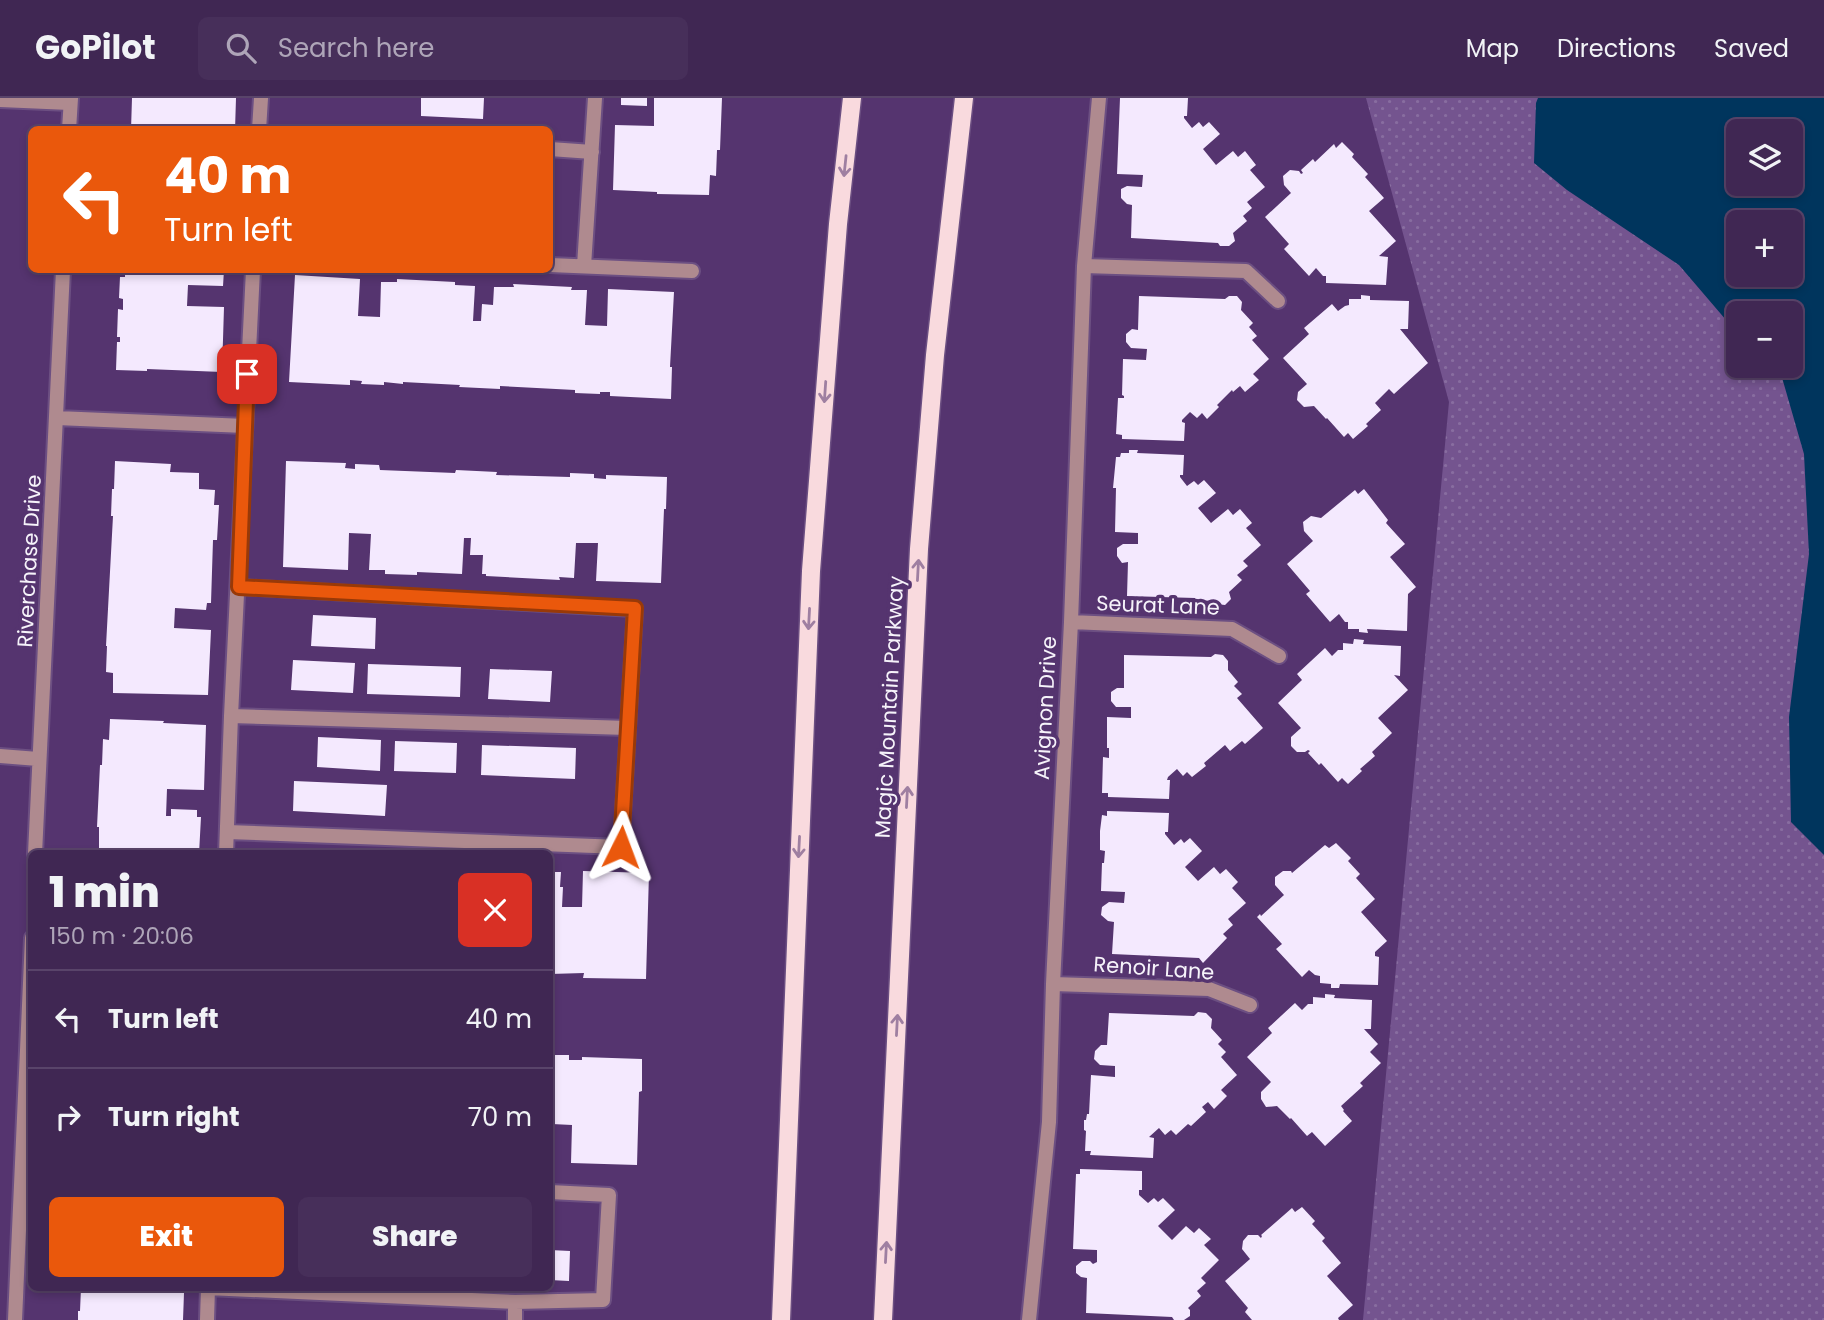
<!DOCTYPE html>
<html lang="en">
<head>
<meta charset="utf-8">
<style>
	:root { --surface:#402753; --page:#472f5a; --text:#f1f3f6; --muted:#aea5b8; --line:#59446a; --accent:#ea580c }
	body { margin:0; font-family:Poppins,sans-serif; background:var(--page); color:var(--text); height:100vh; display:flex; flex-direction:column; font-size:26px; white-space:nowrap }
	* { box-sizing:border-box; margin:0 }
	p { font-size:23px; color:var(--muted) }
	.icon { flex:none; width:38px; height:38px; fill:none; stroke:currentColor; stroke-width:2; stroke-linecap:round; stroke-linejoin:round }
	.map { position:relative; flex:1; overflow:hidden }
	.side { position:absolute; left:28px; top:752px; width:525px; height:441px; display:flex; flex-direction:column; background:var(--surface); border-radius:10px; box-shadow:0 4px 10px #0003,0 0 0 2px var(--line) }
	.side>* { flex:none }
	.hud { position:absolute; left:28px; top:28px; width:525px; height:147px; border-radius:10px; box-shadow:0 4px 10px #0003,0 0 0 2px var(--line); background:#ea580c; color:#fff; overflow:hidden }
	.tools { position:absolute; left:1726px; top:21px; display:grid; gap:14px }
	.tools a { display:grid; place-items:center; width:77px; height:77px; border-radius:10px; background:var(--surface); box-shadow:0 4px 10px #0003,0 0 0 2px var(--line); font-size:35px }
	.pin { position:absolute; display:grid; place-items:center; width:60px; height:60px; color:#fff; margin:-30px; border-radius:14px; box-shadow:0 4px 10px #0006 }
	.me { position:absolute; width:77px; margin:-38px; rotate:3deg; stroke-linejoin:round; filter:drop-shadow(0 0 5px #0008) }
	.turn { display:flex; align-items:center; gap:24px; height:147px; padding:0 21px; font-size:32px }
	.turn .icon { width:91px; height:91px; stroke-width:2.5 }
	.turn b { display:block; font-size:49px; line-height:60px }
	.round { display:grid; place-items:center; flex:none; width:74px; height:74px; border-radius:10px; background:var(--page) }
	.headline { display:flex; align-items:center; justify-content:space-between; height:119px; padding:0 21px }
	h1 { font-size:42px; font-weight:800; line-height:52px }
	.action { display:flex; gap:14px; margin-top:auto; padding:14px 21px }
	.action a { flex:1; height:80px; border-radius:10px; background:var(--accent); color:#fff; font-size:28px; font-weight:800; line-height:80px; text-align:center }
	.action a+a { background:var(--page); color:var(--text) }
	ul { padding:0; list-style:none }
	li { display:flex; align-items:center; gap:21px; height:98px; padding:0 21px; border-top:2px solid var(--line) }
	li div { flex:1 }
	li b { display:block; font-size:26px }
	li em { font-style:normal }
	header { display:flex; align-items:center; gap:42px; box-sizing:border-box; height:98px; padding:0 35px; background:var(--surface); border-bottom:2px solid var(--line) }
	header strong { font-size:33px }
	nav { display:flex; gap:38px; margin-inline-start:auto; font-size:24px }
	.search { width:490px; height:63px; background:var(--page); display:flex; align-items:center; gap:18px; box-sizing:border-box; padding:0 24px; border-radius:10px; color:var(--muted); font-size:26px }
	.map>svg:first-child { display:block }
	.grass { fill:url(#grass-dots); fill-rule:evenodd }
	.water { fill:#00355d; fill-rule:evenodd }
	.building { fill:#f4e9fe }
	.lines { fill:none; stroke-linecap:round; stroke-linejoin:round }
	.lane-casing { stroke:#6c4f82; stroke-width:18 }
	.primary-casing { stroke:#6c4f82; stroke-width:21 }
	.lane { stroke:#af8a8f; stroke-width:14 }
	.primary { stroke:#f9dade; stroke-width:18 }
	.oneway { stroke:#9f7fa1 }
	.route-casing { stroke:#983908; stroke-width:18 }
	.route { stroke:#ea580c; stroke-width:12 }
	.labels { text-anchor:middle; dominant-baseline:central; stroke-width:7; stroke-linejoin:round; paint-order:stroke }
	.street-label { font-size:21px; fill:#f6f3fa; stroke:#55346f }
</style>
</head>
<body>
<header>
<strong>GoPilot</strong>
<div class="search"><svg class="icon" aria-label="search" viewBox="0 0 24 24"><circle cx="10" cy="10" r="6"/><path d="M15 15l6 6"/></svg>Search here</div>
<nav><a>Map</a><a>Directions</a><a>Saved</a></nav>
</header>
<div class="map">
<svg width="1824" height="1222" viewBox="0 0 1824 1222">
	<defs>
		<pattern id="grass-dots" width="8" height="8" patternUnits="userSpaceOnUse" patternTransform="scale(1.75)"><rect width="8" height="8" fill="#74548f"/><path d="M2 2h.1M6 6h.1" fill="none" stroke="#886da0" stroke-width="1.8" stroke-linecap="round"/></pattern>
	</defs>
	<rect width="100%" height="100%" fill="#55346f"/>
	<path class="grass" d="M1366,0H1824V1222H1363L1449,304ZM1738,33H1790V86H1738ZM1738,124H1790V177H1738ZM1738,215H1790V268H1738Z"/>
	<path class="water" d="M1538,0H1824V757L1791,724L1789,619L1809,456L1804,356L1781,276L1772,268H1790V215H1738V236L1679,167L1567,92L1534,65L1536,5ZM1738,33H1790V86H1738ZM1738,124H1790V177H1738Z"/>
	<path class="building" d="M132,0H236L235,32H131Z
		M421,0H484L483,21L421,18Z
		M621,0H647V8L621,7Z
		M654,0H722L720,52H717L716,78L710,77L709,97L657,96V94L613,92L615,27L654,28Z
		M1120,0H1188L1187,18H1184V20L1192,30L1199,24L1203,29L1209,24L1220,36L1203,51L1216,67L1233,53L1238,59L1245,53L1256,67L1250,72L1265,89L1247,104L1252,110L1243,118L1247,123L1233,135L1235,143L1229,148H1220L1218,145L1131,140L1132,107L1127,106L1121,100V91L1127,88L1142,89L1143,77L1117,76Z
		M1342,44L1354,56L1352,59L1368,76L1365,79L1384,100L1369,113L1396,143L1379,158L1388,159L1386,187L1326,185V178H1323L1316,170L1309,178L1284,151L1289,146L1265,119L1291,95L1284,87L1283,78L1290,72L1299,73L1301,76L1303,75L1301,72L1313,61L1315,64L1334,46L1336,50Z
		M550,111H553L552,142H550Z
		M125,172H224L223,188L188,187L187,208L224,209L222,274L147,271V273L116,272L117,244H120V239H117L118,211L123,212V201L119,200L120,179H125Z
		M295,177L360,181L358,218L380,219L381,184H397V181L455,184V187L475,188L473,223H481L482,206L493,207L494,189H514L513,186L572,189L571,192H587L585,227L607,228L608,191L674,194L670,269H672L671,301L610,298V294H600V296L575,295V292L500,288V291L459,289L460,287L403,284V286L384,284V287L361,286L362,283L350,282V287L289,284Z
		M1361,197L1370,198V202L1409,203L1408,231H1400L1428,265L1394,296L1389,291L1375,305L1381,312L1366,326L1368,328L1353,341L1348,335L1344,339L1327,320L1326,321L1314,308L1304,309L1297,302L1298,294L1307,286L1283,260L1309,236L1304,230L1332,206L1338,213L1345,208L1349,207V201H1361Z
		M1139,198L1225,201L1229,198H1237L1242,204L1241,212L1253,225L1249,229L1257,238L1252,242L1269,261L1253,276L1259,282L1245,294L1240,288L1233,294L1232,292L1217,307L1219,309L1207,321L1202,315L1197,320L1190,314L1182,322V324L1185,325L1184,343L1122,341V337L1116,336L1118,300H1124V298L1122,297L1123,261L1146,262L1147,251L1131,250L1126,244V236L1132,231L1138,232Z
		M1129,352H1138L1137,355L1184,357L1183,377H1180V379L1187,388L1194,383L1198,387L1204,382L1216,395L1198,410L1211,425L1228,411L1233,417L1240,411L1252,425L1246,430L1261,447L1243,463L1248,468L1237,477L1242,482L1229,494L1231,501L1225,507L1216,506L1214,503L1196,502L1195,500L1127,498L1128,464L1122,465L1117,458V450L1123,446H1138V435L1115,434L1116,390H1113L1116,359H1120L1121,355H1129Z
		M115,363L171,366L170,374L199,375V391L215,392L214,407H219L217,442H213L211,505H207L206,512L175,510L174,530L211,532L208,597L113,595V575L106,574L107,548H106L113,418H111L112,391H114Z
		M286,363L346,365L345,370L355,371V366L379,367L380,372L455,375L456,372L497,374L496,377L570,379V375L594,376V380L606,381V377L667,379L666,411H664L661,485L596,483L598,445H576L574,480L559,479L560,482L486,478V476H482L483,457H470L471,440H464L462,476L417,474V477L385,476V472H369L371,436L349,435L348,472L283,469Z
		M1364,391L1388,422L1386,425L1405,446L1390,459L1416,489L1408,496L1407,533L1367,531L1368,535L1359,534V531H1348V524H1345L1339,516L1330,524L1306,496L1310,493L1287,466L1313,443L1304,433L1303,424L1311,418L1321,420L1355,392L1358,396Z
		M313,517L376,520L375,551L311,548Z
		M1354,541L1364,542L1363,546L1401,548L1400,578L1394,577L1408,592L1378,620L1392,635L1372,654L1375,658L1360,671L1362,673L1348,686L1342,680L1338,684L1321,665L1319,667L1308,655L1310,653L1308,652L1305,654H1297L1291,648V639L1301,630L1278,605L1302,582L1297,576L1325,550L1332,558L1338,552H1343V545L1353,546Z
		M1215,556L1223,557L1228,563V572L1238,584L1234,588L1242,596L1237,600L1263,630L1245,646L1242,643L1230,653L1225,647L1204,665L1206,668L1192,679L1187,674L1183,678L1177,671L1168,679L1167,682H1170L1169,701L1108,699V695H1102L1103,659L1109,660V650H1107V619L1131,620V609H1116L1111,603V594L1117,590H1124V557L1211,559Z
		M293,562L355,565L353,595L291,592Z
		M368,566L461,569L460,599L367,596Z
		M490,571L552,573L550,604L488,601Z
		M110,621L164,623L163,625L206,627L204,692L167,691L166,718H171V711L197,712V719H201L199,756H99V729H97L100,667H102L103,641L109,642Z
		M318,639L381,642L380,673L317,669Z
		M395,643L457,645L456,675L394,673Z
		M482,647L576,650L575,681L481,677Z
		M294,683L387,687L385,718L293,713Z
		M1107,713L1169,715L1168,734H1165V736L1174,747L1181,741L1184,745L1190,740L1202,753L1185,769L1198,783L1214,769L1220,776L1226,771L1238,784L1232,790L1246,805L1228,821L1233,827L1223,836L1227,840L1203,865L1199,860L1112,856L1114,824L1108,823L1101,817L1102,809L1109,804L1124,805L1125,794L1101,793L1102,765H1104L1105,753L1100,752V733L1102,717L1107,718Z
		M1336,745L1351,760L1348,763L1360,776L1356,780L1375,801L1361,814L1387,843L1375,854V858L1379,859L1378,887L1340,886L1339,890H1331V886L1320,885V878L1315,877L1309,872L1302,879L1276,851L1282,846L1257,819L1260,816L1261,818L1284,797L1275,787V779L1283,773H1291L1292,775L1325,747L1329,750Z
		M583,773L649,775L646,881L583,880L584,875L550,876V774H561L560,789H563L562,809H582Z
		M1325,896L1335,897L1334,900L1372,902L1371,931H1364L1378,946L1370,954L1381,965L1360,985L1363,988L1341,1008L1344,1012L1343,1013L1352,1023L1325,1048L1312,1034L1307,1038L1291,1020L1290,1021L1277,1008L1266,1009L1261,1001V994L1271,984L1247,959L1272,935L1268,930L1295,905L1302,912L1308,906H1313V899L1325,900Z
		M1198,914L1206,915L1212,921L1211,930L1222,942L1218,946L1226,954L1221,959L1237,977L1221,992L1227,998L1214,1011L1208,1004L1202,1009L1206,1014L1191,1028L1188,1026L1176,1037L1171,1032L1165,1037L1159,1030L1149,1039L1154,1040L1153,1060L1090,1057L1091,1053H1085L1086,1033L1084,1032V1022H1086L1087,1016H1089L1091,977L1115,979V968L1100,967L1094,961L1095,953L1101,947H1107L1109,915L1194,918Z
		M550,957H569V962H582V959L642,961V993L639,994L637,1067L571,1065L572,1027L552,1026V1042H550Z
		M1080,1071L1142,1073V1092H1139V1097L1148,1105L1154,1100L1158,1104L1163,1100L1175,1112L1158,1128L1172,1142L1186,1128L1194,1135L1199,1130L1211,1141L1204,1147L1219,1162L1201,1180L1206,1185L1197,1193L1201,1198L1188,1210L1190,1212V1218L1184,1222H1174L1172,1219L1086,1215L1087,1180L1081,1179L1076,1175V1168L1082,1163H1090L1093,1166L1097,1164V1152L1073,1151L1076,1076H1080Z
		M1302,1109L1315,1123L1312,1126L1325,1140L1322,1143L1341,1165L1327,1178L1353,1207L1338,1220L1339,1222H1252L1245,1214L1248,1210L1225,1183L1250,1161L1242,1151L1243,1143L1248,1137H1258L1261,1140L1262,1138L1261,1137L1292,1110L1295,1114Z
		M550,1152L570,1153L569,1183L550,1182Z
		M81,1190H182V1195H184L183,1222H78V1213H80Z"/>
	<g class="lines">
		<defs>
			<path id="lane" d="M0,2L70,5
				M69,32L71,0
				M259,32L261,0
				M550,51L592,54
				M550,167L692,173
				M584,168L595,0
				M1084,168L1246,173L1278,203
				M57,320L245,328
				M1071,524L1232,531L1279,558
				M231,618L628,630
				M0,658L38,661
				M227,734L621,749L635,511L239,489
				M35,756L63,172
				M226,756L231,618L253,172
				M1053,886L1209,891L1250,907
				M15,1222L32,840
				M207,1222L208,1190L515,1204L603,1202L609,1097L550,1094
				M515,1222V1204
				M1029,1222L1049,1024L1053,886L1071,524L1084,168L1099,0"/>
			<path id="primary" d="M781,1222L811,473L838,126L852,0
				M883,1222L919,451L935,257L964,0"/>
		</defs>
		<use href="#lane" class="lane-casing"/>
		<use href="#primary" class="primary-casing"/>
		<use href="#lane" class="lane"/>
		<use href="#primary" class="primary"/>
	</g>
	<defs><path id="oneway-shaft" d="M-6 0H5M1.5-3L5.5 0L1.5 3" fill="none" stroke-width="1.6" stroke-linecap="round" stroke-linejoin="round" transform="scale(1.75)"/></defs>
	<g class="oneway">
		<use href="#oneway-shaft" transform="translate(845 68) rotate(96)"/>
		<use href="#oneway-shaft" transform="translate(825 294) rotate(94)"/>
		<use href="#oneway-shaft" transform="translate(918 472) rotate(-87)"/>
		<use href="#oneway-shaft" transform="translate(809 521) rotate(93)"/>
		<use href="#oneway-shaft" transform="translate(907 699) rotate(-87)"/>
		<use href="#oneway-shaft" transform="translate(799 749) rotate(93)"/>
		<use href="#oneway-shaft" transform="translate(897 927) rotate(-87)"/>
		<use href="#oneway-shaft" transform="translate(886 1154) rotate(-87)"/>
	</g>
	<g class="lines">
		<defs>
			<path id="route" d="M247,276L239,489L635,510L621,749"/>
		</defs>
		<use href="#route" class="route-casing"/>
		<use href="#route" class="route"/>
	</g>
	<g class="labels">
		<g class="street-label">
			<text transform="translate(29 463) rotate(-87)">Riverchase Drive</text>
			<text transform="translate(1158 507) rotate(2)">Seurat Lane</text>
			<text transform="translate(889 609) rotate(-87)">Magic Mountain Parkway</text>
			<text transform="translate(1045 610) rotate(-87)">Avignon Drive</text>
			<text transform="translate(1154 870) rotate(4)">Renoir Lane</text>
		</g>
	</g>
</svg>
<div class="tools">
<a><svg class="icon" aria-label="layers" viewBox="0 0 24 24"><path d="M12 4l9 5-9 5-9-5zM3 14l9 5 9-5"/></svg></a>
<a>+</a>
<a>−</a>
</div>
<div class="pin" style="left:247px;top:276px;background:#d93025"><svg class="icon" aria-label="arrive" viewBox="0 0 24 24"><path d="M6 21V4h12l-3 4 3 4H6"/></svg></div>
<svg class="me" style="left:621px;top:749px" viewBox="-20 -20 40 40"><path d="M0-17L14 15 0 8-14 15z" fill="#ea580c" stroke="#fff" stroke-width="4"/></svg>
<div class="hud">
<div class="turn"><svg class="icon" aria-label="left" viewBox="0 0 24 24"><path d="M17 20v-9H6M10 6l-5 5 5 5"/></svg><div><b>40 m</b>Turn left</div></div>
</div>
<section class="side">
<div class="headline"><div><h1>1 min</h1><p>150 m · 20:06</p></div><a class="round" style="background:#d93025;color:#fff"><svg class="icon" aria-label="close" viewBox="0 0 24 24"><path d="M6 6l12 12M18 6L6 18"/></svg></a></div>
<ul>
<li><svg class="icon" aria-label="left" viewBox="0 0 24 24"><path d="M17 20v-9H6M10 6l-5 5 5 5"/></svg><div><b>Turn left</b></div><em>40 m</em></li>
<li><svg class="icon" aria-label="right" viewBox="0 0 24 24"><path d="M7 20v-9h11M14 6l5 5-5 5"/></svg><div><b>Turn right</b></div><em>70 m</em></li>
</ul>
<div class="action"><a>Exit</a><a>Share</a></div>
</section>
</div>
</body>
</html>
